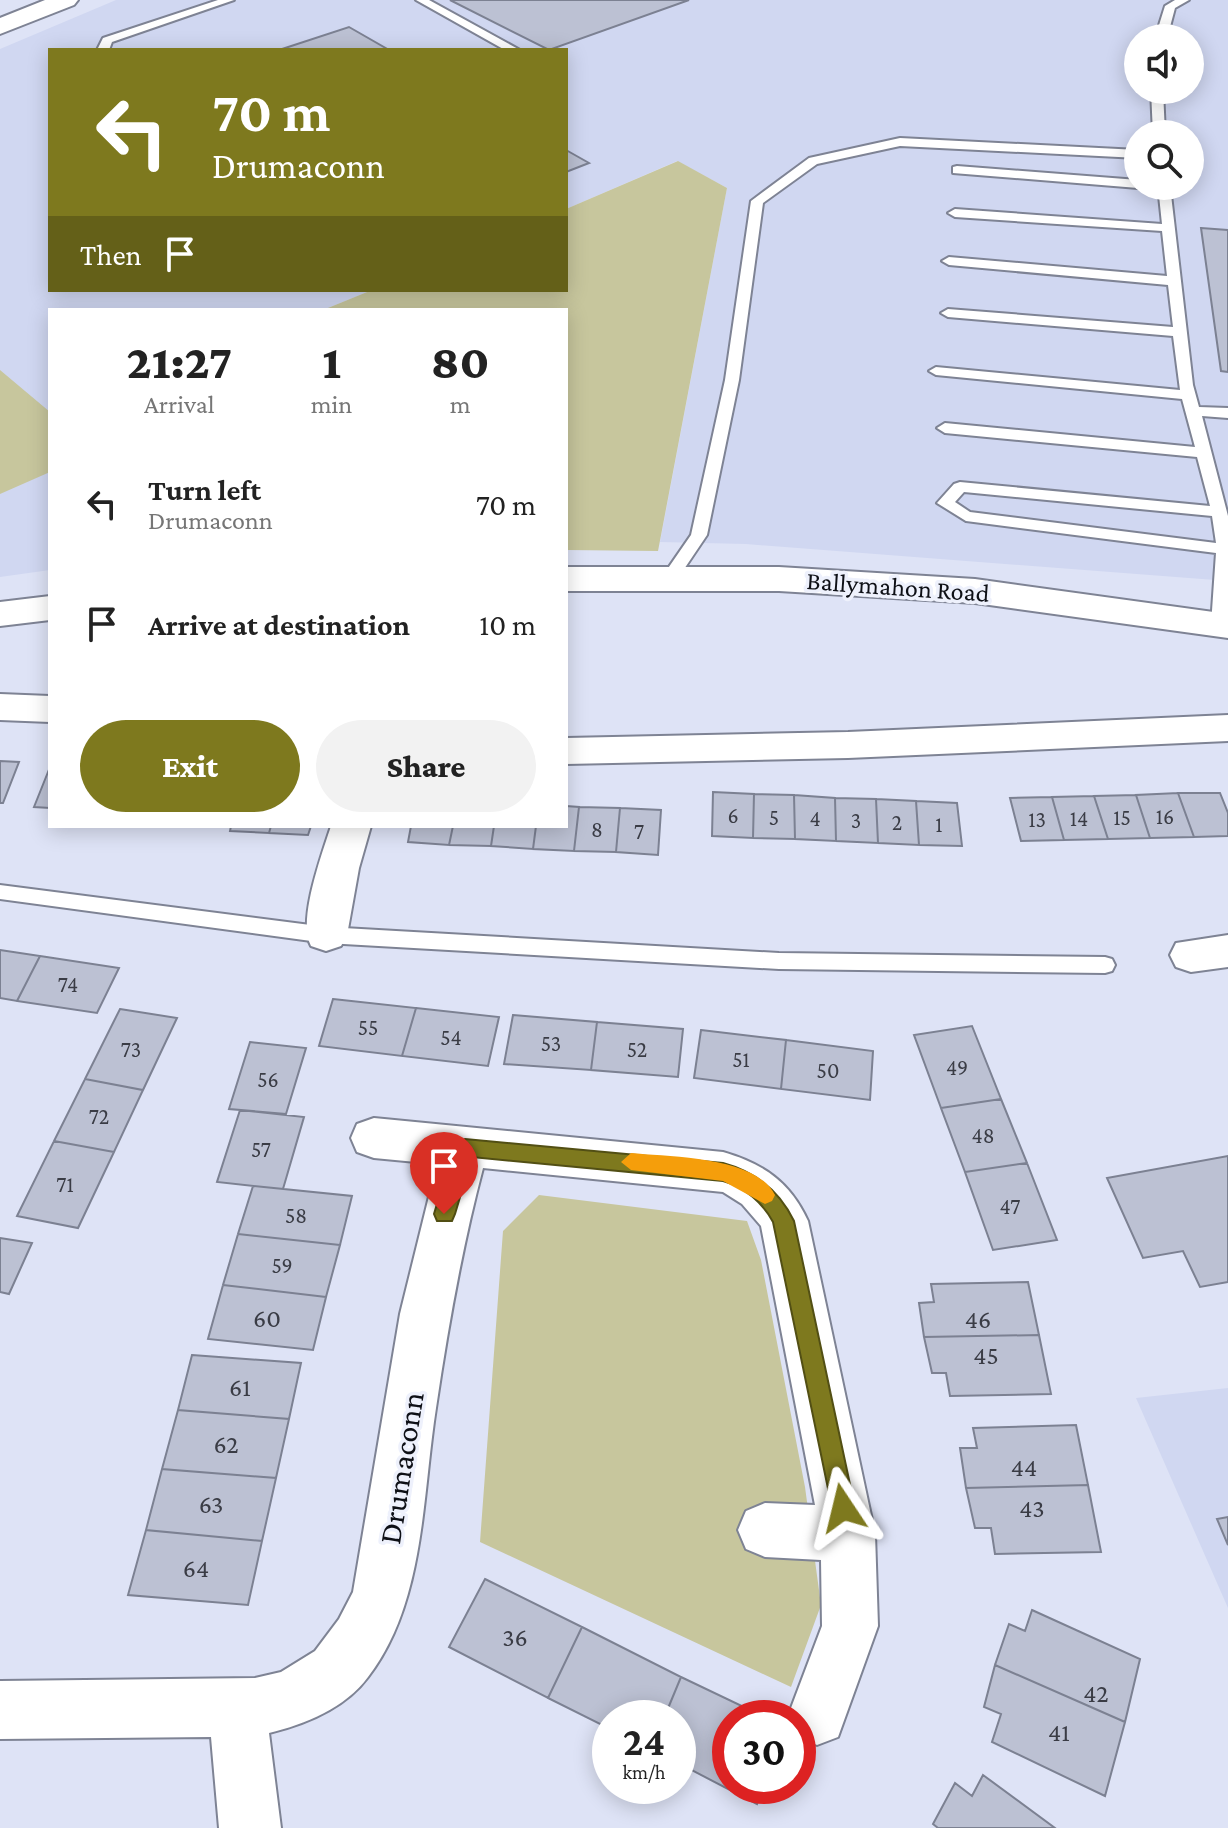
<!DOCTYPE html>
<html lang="en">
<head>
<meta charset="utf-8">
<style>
	:root { --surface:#fff; --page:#f2f2f2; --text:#222; --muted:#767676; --accent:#7e791e }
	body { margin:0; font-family:"Crimson Pro",serif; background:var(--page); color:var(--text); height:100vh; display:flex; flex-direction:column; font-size:30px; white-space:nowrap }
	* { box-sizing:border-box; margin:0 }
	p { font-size:26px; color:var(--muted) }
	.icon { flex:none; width:44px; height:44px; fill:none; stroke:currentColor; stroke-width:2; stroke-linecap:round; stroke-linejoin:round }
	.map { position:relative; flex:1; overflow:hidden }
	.side { position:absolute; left:48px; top:308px; width:520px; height:520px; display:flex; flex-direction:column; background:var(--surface); border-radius:0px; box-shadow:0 4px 20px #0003 }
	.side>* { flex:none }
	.banner { position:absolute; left:48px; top:48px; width:520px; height:244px; border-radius:0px; box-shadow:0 4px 20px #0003; background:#7e791e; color:#fff; overflow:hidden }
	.fabs { position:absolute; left:1124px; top:24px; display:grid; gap:16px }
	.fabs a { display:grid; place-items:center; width:80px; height:80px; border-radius:50%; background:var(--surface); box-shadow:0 4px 20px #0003; font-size:40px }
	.speed { position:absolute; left:592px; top:1700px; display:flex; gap:16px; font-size:40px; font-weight:700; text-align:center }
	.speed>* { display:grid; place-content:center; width:104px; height:104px; border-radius:50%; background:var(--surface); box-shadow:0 4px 20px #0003; line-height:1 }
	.speed small { font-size:20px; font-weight:400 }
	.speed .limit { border:12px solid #d22; background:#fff; color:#111 }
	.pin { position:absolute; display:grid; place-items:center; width:68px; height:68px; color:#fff; margin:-82px -34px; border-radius:50% 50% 50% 0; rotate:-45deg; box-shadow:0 0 8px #0007 }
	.pin .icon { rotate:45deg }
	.me { position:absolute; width:88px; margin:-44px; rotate:350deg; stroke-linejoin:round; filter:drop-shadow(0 0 6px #0008) }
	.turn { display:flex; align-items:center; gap:28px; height:168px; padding:0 32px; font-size:36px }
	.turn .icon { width:104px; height:104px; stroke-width:2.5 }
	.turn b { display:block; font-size:56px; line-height:68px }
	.then { display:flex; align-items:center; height:76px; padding:0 32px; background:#0003; gap:16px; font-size:30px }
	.eta { display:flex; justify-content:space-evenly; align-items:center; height:136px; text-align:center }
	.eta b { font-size:48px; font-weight:800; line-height:56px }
	.primary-button { display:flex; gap:16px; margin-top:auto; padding:16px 32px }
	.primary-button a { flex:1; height:92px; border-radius:48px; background:var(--accent); color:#fff; font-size:32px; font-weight:800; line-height:92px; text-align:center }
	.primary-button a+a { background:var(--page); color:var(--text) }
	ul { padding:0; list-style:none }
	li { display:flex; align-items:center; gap:24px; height:120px; padding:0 32px }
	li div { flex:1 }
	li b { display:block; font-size:30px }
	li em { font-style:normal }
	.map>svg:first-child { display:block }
	.built { fill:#d0d7f1; fill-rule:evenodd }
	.green { fill:#c7c69d }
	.building { fill:#bcc1d3; stroke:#7c8192; stroke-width:2 }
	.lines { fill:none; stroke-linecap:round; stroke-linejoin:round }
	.service-casing { stroke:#7e8394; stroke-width:4 }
	.minor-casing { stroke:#7e8394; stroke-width:4 }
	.secondary-casing { stroke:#7e8394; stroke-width:4 }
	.primary-casing { stroke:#7e8394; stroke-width:4 }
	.service { fill:#fff; fill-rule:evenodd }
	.minor { fill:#fff; fill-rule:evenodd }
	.secondary { fill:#fff; fill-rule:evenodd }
	.primary { fill:#fff; fill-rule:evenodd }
	.route { fill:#7e791e; stroke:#524f14; stroke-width:2 }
	.slow { fill:#f59e0b }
	.labels { text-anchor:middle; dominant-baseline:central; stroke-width:7; stroke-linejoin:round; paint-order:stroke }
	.number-label { font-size:22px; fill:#3a3c45 }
	.street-label { font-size:26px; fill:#0e1016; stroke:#eef1fc }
	.near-number-label { font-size:26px; fill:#3a3c45 }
	.near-street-label { font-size:32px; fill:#0e1016; stroke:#eef1fc }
</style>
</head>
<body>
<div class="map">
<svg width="1228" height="1828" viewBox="0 0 1228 1828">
	<rect width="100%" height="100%" fill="#dee3f6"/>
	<path class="built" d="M116,0H1228V581L746,544L660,542L727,188L677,161L566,209V50H50V290H372L323,310H50V570L0,577V49ZM1138,38H1190V90H1138ZM1138,134H1190V186H1138Z
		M1228,1388V1608L1136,1398Z"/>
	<path class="green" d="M678,161L727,188L658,551L566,550V310H323L372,290H566V209Z
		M0,370L50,412V472L0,494Z
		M539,1195L747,1221L761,1260L805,1487L821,1605L791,1687L480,1542L503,1231Z"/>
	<path class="building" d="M450,0H689L549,50Z
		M349,27L389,50H279Z
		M566,150L589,163L566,172Z
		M1201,228L1228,230V372L1221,371Z
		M0,761L19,762L3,803H0Z
		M50,767V808L34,807Z
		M713,792L754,794L753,838L712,836Z
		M1178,793H1220L1228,813V836L1194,837Z
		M1178,793L1194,837L1150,838L1136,795Z
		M754,794L794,795L795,839L753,838Z
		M794,795L835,798L836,841L795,839Z
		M1136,795L1150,838L1108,839L1094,796Z
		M1094,796L1108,839L1064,840L1052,797Z
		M1052,797L1064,840L1021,841L1010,798Z
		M835,798L876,799L878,843L836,841Z
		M876,799L916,801L919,845L878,843Z
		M916,801L957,803L962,846L919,845Z
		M566,806L579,807L574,851L533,849L536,826H566Z
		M579,807L620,808L616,852L574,851Z
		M620,808L661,810L658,855L616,852Z
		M231,826H271L269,833L230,831Z
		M271,826H311L308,835L269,833Z
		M411,826H453L449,845L408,842Z
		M453,826H494L491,846L449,845Z
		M494,826H536L533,849L491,846Z
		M0,950L40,956L17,1001L0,998Z
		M40,956L119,968L97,1013L17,1001Z
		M333,999L416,1008L402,1056L319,1046Z
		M416,1008L499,1017L488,1066L402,1056Z
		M120,1009L177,1018L143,1090L85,1079Z
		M513,1015L597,1022L591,1070L504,1064Z
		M597,1022L683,1029L678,1077L591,1070Z
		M972,1026L1001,1099L941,1108L914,1035Z
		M701,1030L786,1040L781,1089L694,1078Z
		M786,1040L873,1051L870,1100L781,1089Z
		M250,1042L306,1048L286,1114L229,1109Z
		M85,1079L143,1090L114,1152L54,1141Z
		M1001,1099L1027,1163L965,1172L941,1108Z
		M240,1110L304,1117L283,1189L217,1182Z
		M54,1141L114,1152L78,1228L17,1216Z
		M1228,1156V1282L1200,1287L1183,1251L1143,1258L1107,1178Z
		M1027,1163L1057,1240L993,1250L965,1172Z
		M253,1186L352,1196L340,1245L238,1234Z
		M238,1234L340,1245L326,1297L223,1285Z
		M0,1238L32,1243L9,1294L0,1292Z
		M1028,1282L1039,1335L924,1337L919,1303L934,1302L931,1284Z
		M223,1285L326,1297L313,1350L208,1339Z
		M1039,1335L1051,1394L950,1396L946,1373H932L924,1337Z
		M192,1355L301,1363L289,1419L178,1410Z
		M178,1410L289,1419L276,1478L162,1469Z
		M1076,1425L1088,1485L966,1488L960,1448H977L973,1428Z
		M162,1469L276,1478L262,1541L146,1530Z
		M1088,1485L1101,1552L995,1554L991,1528H975L966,1488Z
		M1228,1517V1545L1217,1519Z
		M146,1530L262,1541L248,1605L128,1595Z
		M485,1579L582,1627L548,1698L449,1647Z
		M1032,1610L1140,1659L1125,1722L995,1665L1009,1624L1025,1631Z
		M582,1627L681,1677L664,1718H610V1729L548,1698Z
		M995,1665L1125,1722L1105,1796L992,1742L1001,1714L984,1707Z
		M681,1677L767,1718H730V1786H764L757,1804L678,1763V1718H664Z
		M983,1775L1055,1828H938L933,1824L955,1783L972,1796Z"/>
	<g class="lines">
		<defs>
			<path id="service" d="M218,0H234L112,42L109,50H97L103,38Z
				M416,0H429L520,50H505Z
				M1175,0H1189L1175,8L1167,38H1155L1165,6Z
				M1151,90H1163L1165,134H1153Z
				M900,138L1138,150V158L900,146L817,164L763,203L739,380L707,535L676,581H664L662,577L691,535L725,380L751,201L809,158Z
				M957,166L1138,180V186H1143L1138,188L953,173V167Z
				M1158,186H1170L1193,385L1199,407L1228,408V418L1202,416L1228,516V626L1220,631L1211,625L1216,553L966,521L937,503L954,484L960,482L1210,506L1197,457L945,433L937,428L945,423L1195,447L1182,399L936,375L929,371L936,367L1180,390L1173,336L948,317L941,313L948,309L1173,327L1168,285L949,265L942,261L949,257L1167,276L1162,231L955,217L948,213L955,209L1162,224ZM964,492L1212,516L1216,543L970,512L955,502Z
				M0,885L326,927L779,953L1105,957L1112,959L1115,965L1112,971L1105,973L779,969L326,943L0,899Z"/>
			<path id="minor" d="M0,694L50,696V722L0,720Z
				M1228,715V741L848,758L566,764V738L848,732Z
				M331,826H371L359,868L347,935L341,946L326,951L311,946C297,921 322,854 331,826Z
				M1228,935V967L1191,972L1176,967L1170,955L1176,943Z
				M374,1118L723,1152C764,1164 790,1182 808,1221L875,1534L878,1626L838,1737L817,1745L798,1737V1718L788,1716L822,1626L821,1560L765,1557L746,1549L738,1530L746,1511L765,1503L815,1505L761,1226L742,1204L723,1192L483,1168C462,1247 448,1327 436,1408C422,1497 425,1603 368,1677C345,1708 306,1724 269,1733L281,1828H219L211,1737L0,1739V1681L255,1678L281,1672L315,1651L339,1619L353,1592L400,1314L437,1164L374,1158L357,1152L351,1138L357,1124Z"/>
			<path id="secondary" d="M45,0H78L74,5L0,34V18Z"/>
			<path id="primary" d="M566,567H779L975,579L1228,614V638L975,603L779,591H566Z
				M50,596V620L0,626V602Z"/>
		</defs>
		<use href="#service" class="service-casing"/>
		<use href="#minor" class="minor-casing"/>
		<use href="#secondary" class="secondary-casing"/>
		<use href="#primary" class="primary-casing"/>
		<use href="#service" class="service"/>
		<use href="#minor" class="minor"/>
		<use href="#secondary" class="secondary"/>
		<use href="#primary" class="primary"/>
	</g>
	<path class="route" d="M465,1139L723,1163C756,1172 779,1190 794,1221L855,1508L852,1516L843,1520L835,1516L832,1508L773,1222C763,1203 745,1187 723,1181L472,1157L455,1214L452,1221H437L434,1214L454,1147Z"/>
	<path class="slow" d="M631,1153C669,1157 756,1156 775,1195L772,1201L765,1204L723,1181L631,1170L621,1162Z"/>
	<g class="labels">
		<g class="number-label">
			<text x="733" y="815">6</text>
			<text x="1165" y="816">16</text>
			<text x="774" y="817">5</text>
			<text x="1122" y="817">15</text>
			<text x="815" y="818">4</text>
			<text x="1079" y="818">14</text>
			<text x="1037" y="819">13</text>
			<text x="856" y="820">3</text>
			<text x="897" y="822">2</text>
			<text x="939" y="824">1</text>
			<text x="597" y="829">8</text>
			<text x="639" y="831">7</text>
			<text x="68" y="984">74</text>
			<text x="368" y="1027">55</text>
			<text x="451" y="1037">54</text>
			<text x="551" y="1043">53</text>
			<text x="131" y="1049">73</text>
			<text x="637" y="1049">52</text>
			<text x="741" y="1059">51</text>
			<text x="957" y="1067">49</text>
			<text x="828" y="1070">50</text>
			<text x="268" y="1079">56</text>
			<text x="99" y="1116">72</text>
			<text x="983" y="1135">48</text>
			<text x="261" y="1149">57</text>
			<text x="65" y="1184">71</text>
			<text x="1010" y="1206">47</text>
			<text x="296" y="1215">58</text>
			<text x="282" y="1265">59</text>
		</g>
		<g class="street-label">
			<text transform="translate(898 587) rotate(4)">Ballymahon Road</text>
		</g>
		<g class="near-number-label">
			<text x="267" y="1318">60</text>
			<text x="978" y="1319">46</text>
			<text x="986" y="1355">45</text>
			<text x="240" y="1387">61</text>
			<text x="226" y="1444">62</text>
			<text x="1024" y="1467">44</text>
			<text x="211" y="1504">63</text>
			<text x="1032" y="1508">43</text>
			<text x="196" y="1568">64</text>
			<text x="515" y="1637">36</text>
			<text x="1096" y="1693">42</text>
			<text x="1059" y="1732">41</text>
		</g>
		<g class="near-street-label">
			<text transform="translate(401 1468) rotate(-81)">Drumaconn</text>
		</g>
	</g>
</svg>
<div class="fabs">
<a><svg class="icon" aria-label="sound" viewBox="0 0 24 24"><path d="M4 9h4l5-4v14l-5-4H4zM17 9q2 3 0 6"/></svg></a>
<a><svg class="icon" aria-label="search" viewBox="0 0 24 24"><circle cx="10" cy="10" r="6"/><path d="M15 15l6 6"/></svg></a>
</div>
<div class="speed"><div>24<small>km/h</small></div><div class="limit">30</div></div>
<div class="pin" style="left:444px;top:1214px;background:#d93025"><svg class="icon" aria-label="arrive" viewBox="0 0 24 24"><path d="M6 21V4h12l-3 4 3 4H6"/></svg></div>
<svg class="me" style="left:843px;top:1508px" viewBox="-20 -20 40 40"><path d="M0-17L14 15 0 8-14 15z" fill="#7e791e" stroke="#fff" stroke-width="4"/></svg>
<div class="banner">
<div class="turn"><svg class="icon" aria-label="left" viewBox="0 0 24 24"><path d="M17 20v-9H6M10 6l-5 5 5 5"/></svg><div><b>70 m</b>Drumaconn</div></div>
<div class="then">Then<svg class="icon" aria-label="arrive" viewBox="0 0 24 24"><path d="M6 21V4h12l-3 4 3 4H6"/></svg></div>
</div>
<section class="side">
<div class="eta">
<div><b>21:27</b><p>Arrival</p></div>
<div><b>1</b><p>min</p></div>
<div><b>80</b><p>m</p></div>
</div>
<ul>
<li><svg class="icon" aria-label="left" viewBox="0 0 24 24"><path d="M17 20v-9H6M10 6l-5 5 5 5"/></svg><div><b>Turn left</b><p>Drumaconn</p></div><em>70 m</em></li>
<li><svg class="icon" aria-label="arrive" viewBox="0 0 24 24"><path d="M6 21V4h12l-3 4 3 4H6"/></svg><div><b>Arrive at destination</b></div><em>10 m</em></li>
</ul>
<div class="primary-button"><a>Exit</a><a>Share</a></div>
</section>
</div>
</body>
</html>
